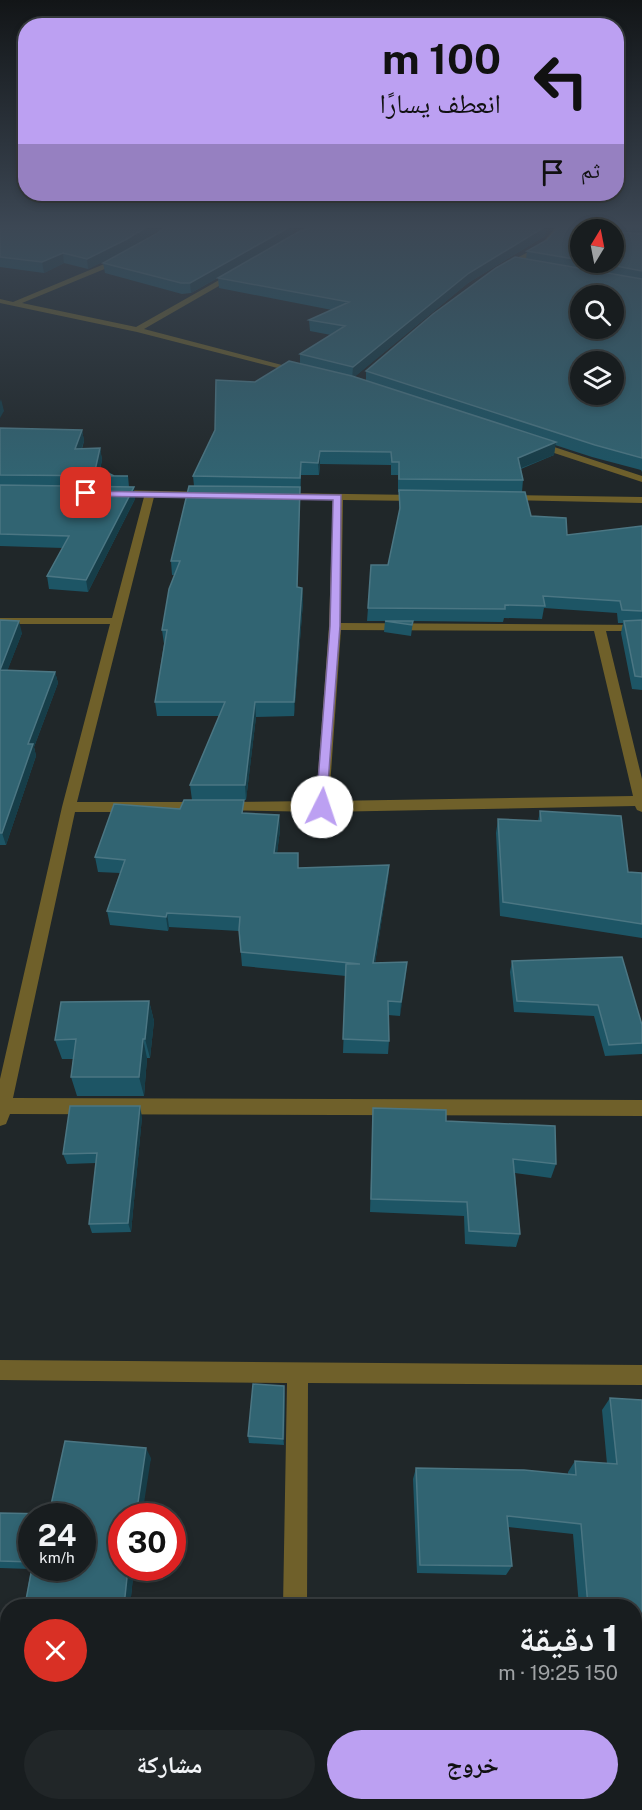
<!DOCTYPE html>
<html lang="ar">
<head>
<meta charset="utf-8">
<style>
	:root { --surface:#181d1f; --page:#212628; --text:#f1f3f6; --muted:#9fa2a4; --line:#363b3d; --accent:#bca0f2 }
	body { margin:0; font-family:"Public Sans","Noto Naskh Arabic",sans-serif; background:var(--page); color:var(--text); direction:rtl; height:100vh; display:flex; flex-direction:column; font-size:22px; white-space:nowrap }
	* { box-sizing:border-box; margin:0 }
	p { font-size:20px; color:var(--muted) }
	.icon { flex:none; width:33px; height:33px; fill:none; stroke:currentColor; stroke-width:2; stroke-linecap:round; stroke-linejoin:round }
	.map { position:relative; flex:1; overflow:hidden; direction:ltr }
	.sheet { position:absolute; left:0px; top:1599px; width:642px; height:212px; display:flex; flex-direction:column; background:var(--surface); border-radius:24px 24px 0 0; box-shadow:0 3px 9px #0003,0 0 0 2px var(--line); direction:rtl }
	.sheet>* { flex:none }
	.guide { position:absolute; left:18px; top:18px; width:606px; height:183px; border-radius:24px; box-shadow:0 3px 9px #0003,0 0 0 2px var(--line); direction:rtl; background:#bca0f2; color:#111; overflow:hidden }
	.needle { width:39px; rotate:10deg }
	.fabs { position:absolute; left:570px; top:219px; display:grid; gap:12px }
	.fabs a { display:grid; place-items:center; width:54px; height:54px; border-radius:50%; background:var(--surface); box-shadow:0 3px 9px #0003,0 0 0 2px var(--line); font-size:30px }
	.speed { position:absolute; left:18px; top:1503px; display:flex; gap:12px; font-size:30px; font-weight:700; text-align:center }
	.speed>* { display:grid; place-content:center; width:78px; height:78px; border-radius:50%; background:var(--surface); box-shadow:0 3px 9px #0003,0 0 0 2px var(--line); line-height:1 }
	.speed small { font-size:15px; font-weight:400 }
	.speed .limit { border:9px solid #d22; background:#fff; color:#111 }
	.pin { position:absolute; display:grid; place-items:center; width:51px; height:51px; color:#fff; margin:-26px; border-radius:12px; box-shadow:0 3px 9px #0006 }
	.me { position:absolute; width:66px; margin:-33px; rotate:4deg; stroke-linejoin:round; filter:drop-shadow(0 0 4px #0008) }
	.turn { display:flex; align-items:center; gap:21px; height:126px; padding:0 24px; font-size:27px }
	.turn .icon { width:78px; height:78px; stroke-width:2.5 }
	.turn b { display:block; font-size:42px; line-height:51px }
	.then { display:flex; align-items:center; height:57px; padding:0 24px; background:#0003; gap:12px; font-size:22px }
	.round { display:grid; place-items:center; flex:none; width:63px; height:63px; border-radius:32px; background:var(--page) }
	.summary { display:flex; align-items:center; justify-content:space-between; height:102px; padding:0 24px }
	h1 { font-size:36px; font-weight:800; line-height:45px }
	.primary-button { display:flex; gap:12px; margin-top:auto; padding:12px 24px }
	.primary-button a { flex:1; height:69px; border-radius:36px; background:var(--accent); color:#111; font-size:24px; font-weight:800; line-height:69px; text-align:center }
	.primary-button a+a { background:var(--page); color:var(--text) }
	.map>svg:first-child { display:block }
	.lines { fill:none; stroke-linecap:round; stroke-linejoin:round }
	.minor { fill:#6f602a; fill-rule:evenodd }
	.wall { fill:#1d5565; fill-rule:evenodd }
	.shaded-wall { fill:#163d48 }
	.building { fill:#316472; stroke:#4b7683; stroke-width:1.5; fill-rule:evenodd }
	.route { fill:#bca0f2; stroke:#7a689d; stroke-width:1.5 }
</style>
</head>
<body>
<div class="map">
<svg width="642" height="1810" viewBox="0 0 642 1810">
	<rect width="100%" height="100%" fill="#202729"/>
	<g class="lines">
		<path class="minor" d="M555,228H562L544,248L507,270H501V266L540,246Z
			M121,257L124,261L22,303L136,327L235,271L238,275L144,329L305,371L301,374L137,332L0,303V299L13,302Z
			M536,441L642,476V482L533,446L531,444Z
			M114,490L207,492L212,495L207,498L154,497L77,802H200L207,807L200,812H75L13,1098L642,1100V1116L10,1114L6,1124L0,1126V1079L62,807L110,624H0V618H112L144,497L110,495L109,493Z
			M279,493L417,495L422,498L417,501L343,500L341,623L642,625V631H606L642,779V812L637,810L635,806L322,812L219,810L217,807L224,802L316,801L329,626L333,500L275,498L274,496ZM341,630L594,631L633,796L329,801Z
			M507,495L642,497V503L503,500L502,498Z
			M0,1360L642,1365V1385L308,1383L307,1606H283L287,1383L0,1380Z
			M279,1803H305V1810H279Z"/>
	</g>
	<path class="wall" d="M0,228H161L130,248L156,234L163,228H293L292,236L191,293L182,294L105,273L103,263L126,250L88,269L64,263L44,273L0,267Z
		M303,228H553H546L545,236L468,283L354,377L366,381V371L526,259L527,251L547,240L558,228H642V472L641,470L592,457L555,445L554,455L521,469L523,480L522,492L531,516L567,535L642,526V690L632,689L621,633L623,623H618L617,613L544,608L542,619L504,618L503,622L413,621L411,636L384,632L385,621H367L368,608L388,565L399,513V492H398V475H391V465L320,464L319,475H301L297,587L302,588L303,602L294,716L256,717L246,800H192L190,785L219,716H157L155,702L164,644L162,630L174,575H172L171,561L194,486L193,476L255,382L300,363V354L331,335L310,331L309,320L332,310L219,288L218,278L303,230ZM580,230L614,262H580Z
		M0,428L82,430L84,441L82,449L100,448L102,460L99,475L128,476L129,487L135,499L88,592L49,589L47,576L63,548L0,546Z
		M0,620L22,633L7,671L55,672L58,683L34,747L36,756L6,845H0Z
		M180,809L279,815L280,830L277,853L299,868L389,865L388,879L375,963L407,962L400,1016L388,1015L389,1041L388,1054L343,1053L346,976L242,966L239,931L169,927L168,931L110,925L107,911L120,873L98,872L95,857Z
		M540,811L628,872L642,873V938L500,916L496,833L498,819L538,821Z
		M512,961L642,1025V1054L605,1056L594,1016L514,1012L510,972Z
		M149,1001L154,1021L150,1058H147L144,1096H77L71,1077L73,1059H62L55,1040Z
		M373,1108L446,1121L556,1164L551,1178L515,1173L520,1234L516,1247L465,1244L464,1216L370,1212Z
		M142,1117L131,1232L92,1233L89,1224L96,1163L67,1164L63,1154Z
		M285,1394L284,1445L249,1443L248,1436Z
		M610,1398L642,1400V1714H636L642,1810H596L595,1803H634V1606H579L573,1534L508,1527L512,1566L506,1575L417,1573L413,1479L416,1468L568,1474V1472L575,1461L607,1464L602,1410Z
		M151,1458L122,1568H134L130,1606H26L25,1605L31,1569L0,1568V1513L49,1514ZM32,1516L82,1568H32Z"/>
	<path class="shaded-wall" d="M145,228H161L129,249L88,269L87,259Z
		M288,228H293L292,236L191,293L190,283Z
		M543,228H546L545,236L468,283L352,379L353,367L469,273Z
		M63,253L64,263L44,273L42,262Z
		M1,399L4,411L0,418V402Z
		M82,430L84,441L77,461L75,449Z
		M556,442L554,455L516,470L518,458Z
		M100,448L102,460L98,476H94Z
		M320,451V464L319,475L318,463Z
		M134,487L135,499L88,592L86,580Z
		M300,487V501L297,601V587Z
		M302,588L303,602L294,716V702Z
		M19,621L22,633L3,682L0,670Z
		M55,672L58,683L34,747L36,756L6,845L2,833L28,744Z
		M255,702L256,717L246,800L245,785Z
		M279,815L280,830L275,868L274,853Z
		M389,865L388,879L373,977V963Z
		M167,913L169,927L168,931L166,917Z
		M407,962L406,976L400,1016L401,1002Z
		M149,1001L154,1021L150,1058L145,1039Z
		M143,1039L147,1058L144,1096L139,1077Z
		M140,1106L142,1117L131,1232L128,1223Z
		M284,1386L285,1394L284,1445L283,1439Z
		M146,1448L151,1458L142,1516H136Z
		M128,1568H134L130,1606H124Z
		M53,1803H62L61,1810H52Z"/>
	<path class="building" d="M0,228H145L127,239L87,259L63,253L42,262L0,257Z
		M163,228H288L190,283H181L103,263L156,234Z
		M310,228H543L469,273L353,367L300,354L345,326L309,320L349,302L218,278L300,231Z
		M558,228L583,229V228H614V230L616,232L642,234V271L595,262H614V230H580V260L527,251L547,240Z
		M515,257L642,279V458L595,445L366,371L433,314L496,268ZM580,296H614V328H580ZM580,362H614V394H580Z
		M289,361L352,376L556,442L518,458L523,480L399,479V462H392L391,452L320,451L318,463L301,462L300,478L193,476L215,430L216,380L255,382Z
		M0,428L82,430L75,449L100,448L94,475H104L106,472L114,476H128L0,475Z
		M0,485L134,487L86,580L47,576L69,536L0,534Z
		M189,486L300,487L297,587L302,588L294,702H255L245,785H190L225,702H155L167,630H162L169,589L180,561H171Z
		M399,490L525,492L531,516L566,518L567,535L642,526V611L622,610L620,601L543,596L545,606L505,605V609L368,608L371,565H388L400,508Z
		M0,620L19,621L0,670Z
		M642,620V677L635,676L624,621Z
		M385,621H413L412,625Z
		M0,670L55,672L28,744H33L2,833H0Z
		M184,800H244L242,813L279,815L274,853H298V868L389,865L373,963L407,962L401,1002L388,1001L389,1041L343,1039L346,964H360L241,952L239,930L240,917L167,913L166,917L107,911L125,860L95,857L114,804L180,809Z
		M540,811L621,816L628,872L642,873V924L503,902L498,819L541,821Z
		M622,957L642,1025V1043L609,1045L598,1005L517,1001L512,961Z
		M149,1001L145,1039H143L139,1077H71L76,1039L55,1040L61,1002Z
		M70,1106H140L128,1223L89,1224L97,1153L63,1154Z
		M373,1108L446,1110V1121L555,1126L556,1164L513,1159L520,1234L469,1231L467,1202L371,1199Z
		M253,1384L284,1386L283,1439L248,1436Z
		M610,1398L642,1400V1710L635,1709L642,1771V1810H606L605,1803H634V1606H588L581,1524L507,1516L512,1566L420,1565L416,1468L524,1470L576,1475L575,1461L617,1464Z
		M65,1441L146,1448L136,1516H122V1568H128L124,1606H42L25,1605L32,1568H82V1516H32V1562L0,1561V1513L49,1514Z
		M8,1715V1803H53L52,1810H0V1751Z"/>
	<linearGradient id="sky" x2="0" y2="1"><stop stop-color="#121517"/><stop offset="0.47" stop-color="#3c4754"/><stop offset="1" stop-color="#3c4754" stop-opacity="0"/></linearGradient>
	<rect width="642" height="481" fill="url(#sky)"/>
	<path class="route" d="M82,491L341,495L340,626L326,810L322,811L316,807L330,626L333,500L86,496L81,493Z"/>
</svg>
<div class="fabs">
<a><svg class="needle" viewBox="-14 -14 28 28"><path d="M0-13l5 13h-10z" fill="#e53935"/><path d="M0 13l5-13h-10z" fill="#9fa2a4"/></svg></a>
<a><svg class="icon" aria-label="search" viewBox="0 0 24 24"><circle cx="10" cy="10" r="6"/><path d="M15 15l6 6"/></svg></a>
<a><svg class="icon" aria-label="layers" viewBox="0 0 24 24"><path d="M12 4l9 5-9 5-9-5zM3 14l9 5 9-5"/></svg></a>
</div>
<div class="speed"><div>24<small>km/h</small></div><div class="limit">30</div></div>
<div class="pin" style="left:86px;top:493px;background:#d93025"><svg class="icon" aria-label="arrive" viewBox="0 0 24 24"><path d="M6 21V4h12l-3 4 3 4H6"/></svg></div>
<svg class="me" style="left:322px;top:807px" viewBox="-20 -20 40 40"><circle r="19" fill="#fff"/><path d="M0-13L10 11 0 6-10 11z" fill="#bca0f2"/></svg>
<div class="guide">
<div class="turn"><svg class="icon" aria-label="left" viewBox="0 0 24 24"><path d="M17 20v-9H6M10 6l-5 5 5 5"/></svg><div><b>100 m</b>انعطف يسارًا</div></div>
<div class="then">ثم<svg class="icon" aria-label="arrive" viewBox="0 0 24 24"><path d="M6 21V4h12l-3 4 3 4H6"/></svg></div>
</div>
<section class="sheet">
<div class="summary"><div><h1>1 دقيقة</h1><p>150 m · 19:25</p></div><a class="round" style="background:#d93025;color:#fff"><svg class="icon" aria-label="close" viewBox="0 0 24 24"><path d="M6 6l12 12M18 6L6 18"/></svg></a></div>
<div class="primary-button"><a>خروج</a><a>مشاركة</a></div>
</section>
</div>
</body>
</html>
